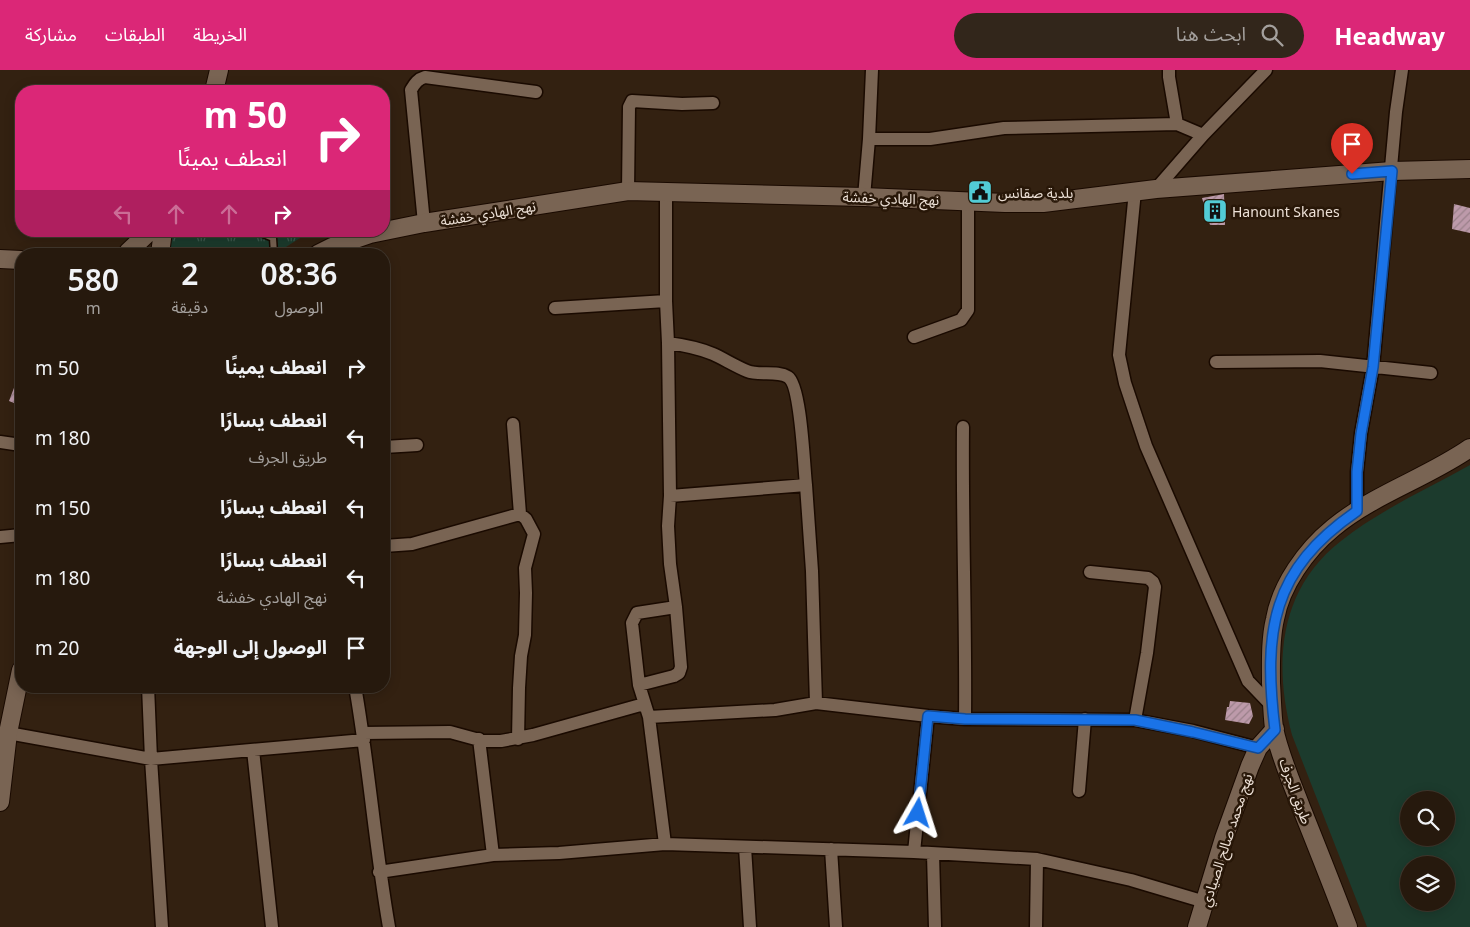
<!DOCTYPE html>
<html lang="ar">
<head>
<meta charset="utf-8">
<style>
	:root { --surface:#26190d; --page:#32261b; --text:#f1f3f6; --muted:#a4a09d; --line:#42382e; --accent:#db2777 }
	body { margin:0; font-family:"Noto Sans","Noto Sans Arabic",sans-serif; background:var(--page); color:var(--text); direction:rtl; height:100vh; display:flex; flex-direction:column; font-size:19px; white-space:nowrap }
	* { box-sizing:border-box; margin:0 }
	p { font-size:16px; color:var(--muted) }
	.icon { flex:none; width:28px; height:28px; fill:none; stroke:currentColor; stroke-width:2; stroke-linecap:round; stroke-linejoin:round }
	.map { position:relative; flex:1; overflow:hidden; direction:ltr }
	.side { position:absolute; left:15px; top:178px; width:375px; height:445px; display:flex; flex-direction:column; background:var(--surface); border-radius:20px; box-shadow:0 2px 12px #0003,0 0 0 1px var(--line); direction:rtl }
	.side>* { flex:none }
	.hud { position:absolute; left:15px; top:15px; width:375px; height:152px; border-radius:20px; box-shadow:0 2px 12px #0003,0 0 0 1px var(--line); direction:rtl; background:#db2777; color:#fff; overflow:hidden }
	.controls { position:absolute; left:1400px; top:721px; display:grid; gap:10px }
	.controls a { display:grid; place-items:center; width:55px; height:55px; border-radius:50%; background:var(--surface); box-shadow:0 2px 12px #0003,0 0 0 1px var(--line); font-size:25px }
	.pin { position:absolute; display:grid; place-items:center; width:42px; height:42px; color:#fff; margin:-51px -21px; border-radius:50% 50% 50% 0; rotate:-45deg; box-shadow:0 0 5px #0007 }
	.pin .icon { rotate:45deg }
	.me { position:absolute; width:55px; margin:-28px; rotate:6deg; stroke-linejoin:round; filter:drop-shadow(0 0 4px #0008) }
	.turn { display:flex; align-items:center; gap:18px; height:105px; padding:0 20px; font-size:22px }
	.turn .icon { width:65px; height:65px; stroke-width:2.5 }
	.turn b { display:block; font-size:35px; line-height:42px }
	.lanes { display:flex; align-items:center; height:48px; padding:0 20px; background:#0003; justify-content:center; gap:25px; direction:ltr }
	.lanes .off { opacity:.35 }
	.eta { display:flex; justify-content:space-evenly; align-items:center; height:85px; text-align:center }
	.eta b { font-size:30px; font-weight:600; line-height:35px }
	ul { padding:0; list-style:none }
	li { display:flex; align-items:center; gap:15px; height:70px; padding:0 20px }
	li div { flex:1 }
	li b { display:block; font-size:19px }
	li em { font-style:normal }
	header { display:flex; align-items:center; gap:30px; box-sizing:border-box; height:70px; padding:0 25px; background:var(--accent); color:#fff }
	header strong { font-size:24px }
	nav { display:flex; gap:28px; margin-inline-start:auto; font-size:18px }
	.search { width:350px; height:45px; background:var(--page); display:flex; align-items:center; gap:12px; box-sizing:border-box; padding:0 18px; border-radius:28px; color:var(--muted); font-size:19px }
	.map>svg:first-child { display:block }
	.grass { fill:#1c3b2d; fill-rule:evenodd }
	.park { fill:url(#park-tufts) }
	.building { fill:url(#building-hatch) }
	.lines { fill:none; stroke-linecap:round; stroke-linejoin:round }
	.lane-casing { stroke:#1a0a00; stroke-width:9 }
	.street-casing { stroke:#1a0a00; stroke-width:15 }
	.secondary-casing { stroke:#1a0a00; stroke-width:20 }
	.lane { stroke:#796453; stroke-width:6 }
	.street { stroke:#796453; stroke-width:12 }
	.secondary { stroke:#796453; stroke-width:18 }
	.route-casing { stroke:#114b97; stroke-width:12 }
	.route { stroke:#1a73e8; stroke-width:9 }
	.labels { text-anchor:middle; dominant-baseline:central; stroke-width:5; stroke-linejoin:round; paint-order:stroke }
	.poi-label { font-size:14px; fill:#ede1d7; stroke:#281708; text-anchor:start }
	.street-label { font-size:14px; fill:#ede1d7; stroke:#281708 }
</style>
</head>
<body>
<header>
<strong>Headway</strong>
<div class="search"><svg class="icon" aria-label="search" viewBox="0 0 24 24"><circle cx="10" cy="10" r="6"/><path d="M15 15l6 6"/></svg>ابحث هنا</div>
<nav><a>الخريطة</a><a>الطبقات</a><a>مشاركة</a></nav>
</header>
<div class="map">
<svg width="1470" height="857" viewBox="0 0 1470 857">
	<defs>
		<pattern id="park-tufts" width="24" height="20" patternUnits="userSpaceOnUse" patternTransform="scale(1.25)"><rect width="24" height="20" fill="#1c3b2d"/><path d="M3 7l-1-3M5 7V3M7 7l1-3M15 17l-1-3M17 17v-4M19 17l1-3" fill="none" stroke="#3d574b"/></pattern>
		<pattern id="building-hatch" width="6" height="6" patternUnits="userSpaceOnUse" patternTransform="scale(1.25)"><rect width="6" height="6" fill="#bd9aaa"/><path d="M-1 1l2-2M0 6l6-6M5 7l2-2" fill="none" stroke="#9a808a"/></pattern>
	</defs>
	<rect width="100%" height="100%" fill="#332111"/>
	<path class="grass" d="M1470,395V857H1367L1292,665C1273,593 1279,519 1341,471C1380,440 1427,419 1470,395ZM1409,730H1446V768H1409ZM1409,795H1446V832H1409Z"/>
	<path class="park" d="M173,161L296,162L311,161L275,184H168Z"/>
	<path class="building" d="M1224,124L1225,155H1210L1202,128Z
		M1454,134L1470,138V163L1452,159Z
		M20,302H21V336L9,331Z
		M1230,631L1250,633L1253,646L1249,654L1225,650L1227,637H1229Z"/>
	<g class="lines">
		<defs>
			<path id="lane" d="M256,161L273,168L274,184"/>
			<path id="street" d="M1169,0V7L1177,54L1203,65
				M869,69H930L1004,58L1177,54
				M1156,119L1203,65L1266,0
				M628,121L629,37L632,31L682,34L713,33
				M1135,121L1119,285L1125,313L1146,376L1248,611L1272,636
				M864,127L869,69L872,0
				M424,153L411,20C415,13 418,9 425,7L536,22
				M555,238L666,231
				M914,267L961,250L968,240V131
				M668,273C683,275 699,278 713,284C724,289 735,296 747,301C759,306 777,300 788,307C801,315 804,398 806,415
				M1216,292L1320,291L1431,303
				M963,357C962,454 966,551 965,649
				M0,372L21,375
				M384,377L417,375
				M670,426L806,415L812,501L816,633
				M1357,441V402L1361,363L1373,297L1396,42L1402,0
				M0,467L21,465
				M384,476L412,474L520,444L513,354
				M1090,502L1148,508L1153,512L1155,517L1147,583L1135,650
				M639,615L674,606L679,603L681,597L676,537L670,494L668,456L670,426L668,273L666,231V122
				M148,616L151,689L162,857
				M355,616C369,696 375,777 389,857
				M649,647L775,640L816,633L928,646L965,649L1135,650L1193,661L1258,678
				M8,663L151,689L364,670
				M363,663L450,662L483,671H501L533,665L644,634
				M479,669L493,785
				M518,669L519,618L521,586L525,565L526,523L525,498L534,464L526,449L520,444
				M253,680L272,857
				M1079,721L1085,649
				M665,774L649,647L639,615L632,553L637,543L676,537
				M745,777L750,857
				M831,779L836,857
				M914,782L928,646
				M933,784L935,857
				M379,802L493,785L559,783L665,774L914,782L1037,789L1131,810L1205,832
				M1036,857L1037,789"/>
			<path id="secondary" d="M214,21L219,0
				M128,182L150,161
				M160,184L163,161
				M318,184L332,177L370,164L424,153L628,121L864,127L1005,133H1043L1156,119L1392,101L1470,99
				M0,189L21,190
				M0,732L8,663L21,600
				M1197,857L1224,768L1250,696L1258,678L1275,659
				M1348,857C1333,817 1317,777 1301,737C1292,713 1279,684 1274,658C1272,643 1272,628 1271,613C1271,592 1270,570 1275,549C1281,515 1306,480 1333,458C1374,424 1427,408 1470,378"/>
		</defs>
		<use href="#lane" class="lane-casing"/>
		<use href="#street" class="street-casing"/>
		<use href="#secondary" class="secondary-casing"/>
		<use href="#lane" class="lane"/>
		<use href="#street" class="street"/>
		<use href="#secondary" class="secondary"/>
	</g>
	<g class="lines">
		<defs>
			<path id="route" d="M918,743L928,646L965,649L1135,650L1193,662L1258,678L1275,660C1263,561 1271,500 1357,441V402L1361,364L1373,297L1392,101L1352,104"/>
		</defs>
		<use href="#route" class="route-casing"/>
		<use href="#route" class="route"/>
	</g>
	<defs>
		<symbol id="civic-square" viewBox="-11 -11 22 22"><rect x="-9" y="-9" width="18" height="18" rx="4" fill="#52ccd6" stroke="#281708"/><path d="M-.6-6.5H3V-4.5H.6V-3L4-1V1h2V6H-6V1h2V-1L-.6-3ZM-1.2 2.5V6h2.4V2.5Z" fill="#111"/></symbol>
		<symbol id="building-square" viewBox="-11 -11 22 22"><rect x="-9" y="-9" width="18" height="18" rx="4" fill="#52ccd6" stroke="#281708"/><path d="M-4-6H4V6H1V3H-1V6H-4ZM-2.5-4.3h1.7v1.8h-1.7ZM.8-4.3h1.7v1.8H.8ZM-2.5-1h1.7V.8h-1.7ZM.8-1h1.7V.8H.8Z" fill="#111"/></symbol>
	</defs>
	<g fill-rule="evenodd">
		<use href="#civic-square" x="966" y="108" width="28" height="28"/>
		<use href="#building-square" x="1201" y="127" width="28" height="28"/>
	</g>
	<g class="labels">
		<g class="poi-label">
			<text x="998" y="122">بلدية صقانس</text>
			<text x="1232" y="141">Hanount Skanes</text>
		</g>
		<g class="street-label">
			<text transform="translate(891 128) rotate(2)">نهج الهادي خفشة</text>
			<text transform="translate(488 143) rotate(-9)">نهج الهادي خفشة</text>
			<text transform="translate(1296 721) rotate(70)">طريق الجرف</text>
			<text transform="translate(1226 770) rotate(-72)">نهج محمد صالح الصيادي</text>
		</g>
	</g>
</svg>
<div class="controls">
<a><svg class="icon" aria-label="search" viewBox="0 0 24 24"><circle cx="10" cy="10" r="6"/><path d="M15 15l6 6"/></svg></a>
<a><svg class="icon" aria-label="layers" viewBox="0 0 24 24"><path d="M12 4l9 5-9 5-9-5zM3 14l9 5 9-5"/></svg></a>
</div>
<div class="pin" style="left:1352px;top:104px;background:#d93025"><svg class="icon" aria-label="arrive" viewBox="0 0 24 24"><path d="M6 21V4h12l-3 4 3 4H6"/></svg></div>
<svg class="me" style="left:918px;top:743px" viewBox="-20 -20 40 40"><path d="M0-17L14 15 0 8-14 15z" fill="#1a73e8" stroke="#fff" stroke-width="4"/></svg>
<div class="hud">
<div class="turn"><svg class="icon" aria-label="right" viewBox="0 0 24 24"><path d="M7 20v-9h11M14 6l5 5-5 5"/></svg><div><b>50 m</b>انعطف يمينًا</div></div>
<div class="lanes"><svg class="icon off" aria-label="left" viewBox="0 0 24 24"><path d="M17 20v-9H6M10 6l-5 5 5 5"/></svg><svg class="icon off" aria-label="ahead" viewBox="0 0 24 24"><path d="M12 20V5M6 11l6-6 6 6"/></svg><svg class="icon off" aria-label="ahead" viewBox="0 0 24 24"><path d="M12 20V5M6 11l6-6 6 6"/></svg><svg class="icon" aria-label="right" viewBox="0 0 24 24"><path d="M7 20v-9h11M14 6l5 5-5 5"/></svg></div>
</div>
<section class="side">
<div class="eta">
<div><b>08:36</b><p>الوصول</p></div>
<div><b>2</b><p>دقيقة</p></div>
<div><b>580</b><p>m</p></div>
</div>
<ul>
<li><svg class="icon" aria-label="right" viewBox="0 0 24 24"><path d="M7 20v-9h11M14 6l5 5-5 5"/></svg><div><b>انعطف يمينًا</b></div><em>50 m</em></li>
<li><svg class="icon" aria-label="left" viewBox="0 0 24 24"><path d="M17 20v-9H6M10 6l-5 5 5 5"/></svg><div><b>انعطف يسارًا</b><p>طريق الجرف</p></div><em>180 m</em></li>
<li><svg class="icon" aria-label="left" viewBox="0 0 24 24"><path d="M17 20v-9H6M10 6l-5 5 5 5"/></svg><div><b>انعطف يسارًا</b></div><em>150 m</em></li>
<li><svg class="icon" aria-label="left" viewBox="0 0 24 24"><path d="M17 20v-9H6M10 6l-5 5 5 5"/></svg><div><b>انعطف يسارًا</b><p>نهج الهادي خفشة</p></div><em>180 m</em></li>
<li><svg class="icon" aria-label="arrive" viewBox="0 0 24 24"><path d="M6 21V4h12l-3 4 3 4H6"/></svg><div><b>الوصول إلى الوجهة</b></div><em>20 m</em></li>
</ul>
</section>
</div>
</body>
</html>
